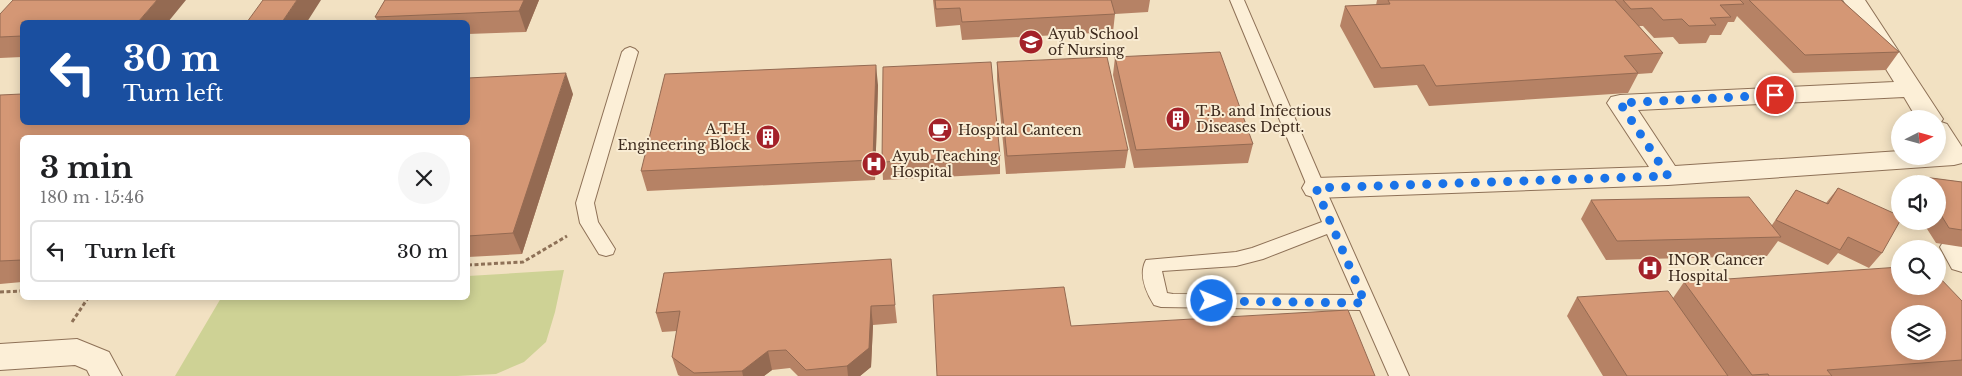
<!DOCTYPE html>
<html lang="en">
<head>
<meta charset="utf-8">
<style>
	:root { --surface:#fff; --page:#f6f6f6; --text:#202124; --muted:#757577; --line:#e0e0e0 }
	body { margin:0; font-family:"Libre Baskerville",serif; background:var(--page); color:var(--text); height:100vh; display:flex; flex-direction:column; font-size:19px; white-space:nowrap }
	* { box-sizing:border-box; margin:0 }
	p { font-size:16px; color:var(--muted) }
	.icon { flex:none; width:28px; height:28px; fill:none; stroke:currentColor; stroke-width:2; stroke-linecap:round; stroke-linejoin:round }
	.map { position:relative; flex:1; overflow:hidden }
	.sheet { position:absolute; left:20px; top:135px; width:450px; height:165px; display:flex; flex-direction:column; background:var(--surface); border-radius:8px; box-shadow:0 2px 12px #0003 }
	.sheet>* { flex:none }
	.banner { position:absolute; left:20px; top:20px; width:450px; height:105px; border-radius:8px; box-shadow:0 2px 12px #0003; background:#1a4fa0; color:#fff; overflow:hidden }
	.needle { width:32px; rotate:84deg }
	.tools { position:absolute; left:1891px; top:110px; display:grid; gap:10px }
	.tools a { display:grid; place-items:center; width:55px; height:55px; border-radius:50%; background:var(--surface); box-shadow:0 2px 12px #0003; font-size:25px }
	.pin { position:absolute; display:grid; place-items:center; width:42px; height:42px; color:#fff; margin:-21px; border:2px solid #fff; border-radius:50%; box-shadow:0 1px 5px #0007 }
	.me { position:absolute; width:55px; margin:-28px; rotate:91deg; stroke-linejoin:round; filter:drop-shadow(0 0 4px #0008) }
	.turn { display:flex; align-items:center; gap:18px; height:105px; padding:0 20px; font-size:22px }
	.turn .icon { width:65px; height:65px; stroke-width:2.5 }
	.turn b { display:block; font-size:35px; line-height:42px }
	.round { display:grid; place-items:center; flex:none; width:52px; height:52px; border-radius:26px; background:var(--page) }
	.overview { display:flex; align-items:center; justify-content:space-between; height:85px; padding:0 20px }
	h1 { font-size:30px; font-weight:700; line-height:38px }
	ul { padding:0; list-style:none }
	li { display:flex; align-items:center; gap:15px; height:62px; margin:0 10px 8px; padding:0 10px; border:2px solid var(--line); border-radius:8px }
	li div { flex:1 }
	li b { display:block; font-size:19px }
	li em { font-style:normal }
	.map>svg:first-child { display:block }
	.green { fill:#ced295 }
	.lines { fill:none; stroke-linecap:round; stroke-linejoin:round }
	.lane-casing { stroke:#8e7157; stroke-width:2 }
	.street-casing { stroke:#8e7157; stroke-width:2 }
	.path { stroke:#8e7157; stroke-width:3; stroke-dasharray:4 2.5; stroke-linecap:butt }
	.lane { fill:#fcefd7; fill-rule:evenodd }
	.street { fill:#fcefd7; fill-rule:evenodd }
	.wall { fill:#b68265 }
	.shaded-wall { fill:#946a52 }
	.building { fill:#d49775; stroke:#946a52; fill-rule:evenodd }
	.route { stroke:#1a73e8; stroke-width:9; stroke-dasharray:0 16.2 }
	.labels { text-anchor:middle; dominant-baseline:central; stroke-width:4; stroke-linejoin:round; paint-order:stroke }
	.poi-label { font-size:14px; fill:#3d2a1d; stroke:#f9ecd3; text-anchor:start }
</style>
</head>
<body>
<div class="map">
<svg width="1962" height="376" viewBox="0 0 1962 376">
	<rect width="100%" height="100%" fill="#f2e1c2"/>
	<path class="green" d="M564,270L555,312L546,342L524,362L496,374L457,376H175L221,298H468V276Z"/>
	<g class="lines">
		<defs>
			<path id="lane" d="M1230,0H1244L1325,188L1409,376H1389L1360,310L1161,307L1154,305C1146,292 1138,275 1146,260L1236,252L1252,248L1322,222ZM1327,234L1354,295L1173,294L1167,293L1162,271L1236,266L1263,259Z
				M630,47L635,49L638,52L594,203L598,222L615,249L613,254L606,256L599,254L580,223L576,203L622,52L625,49Z"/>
			<path id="street" d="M1843,0H1865L1943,119L1941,122L1947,124L1962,147V163L1954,165L1668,185L1316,198L1306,195L1302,188L1306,181L1316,178L1649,167L1607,103L1611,97L1620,95L1894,82ZM1904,97L1917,119H1938V156H1900V151L1675,166L1638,110Z
				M1955,236L1962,238V272L1952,269L1940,247L1945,239Z
				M77,339L109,352L122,376H90L87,370L75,365L0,370V344Z"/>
		</defs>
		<use href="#lane" class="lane-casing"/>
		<use href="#street" class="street-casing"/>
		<path class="path" d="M468,265L523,262L567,236
			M0,292L22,291
			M72,322L88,298"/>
		<use href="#lane" class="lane"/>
		<use href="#street" class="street"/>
	</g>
	<path class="wall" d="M385,0H539L526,32L468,34V22H378L375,17Z
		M933,0H1150L1148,12L1115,14L1113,32L962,40L960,25L936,27Z
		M1377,0H1841L1899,52L1886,70L1793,73L1737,16L1734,22H1728L1721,35H1710L1706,43L1679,44L1673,37L1654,38L1643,26H1639L1663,53L1652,73L1638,74L1628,93L1429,106L1417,85L1374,88L1340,26L1345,6L1376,5Z
		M0,14L22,22V57L0,58Z
		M1115,57L1253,144L1248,163L1134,168L1113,75Z
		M997,62L1128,150L1125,168L1006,174L997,80Z
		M878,85L875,180L647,191L641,171Z
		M573,94L522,254L468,257V138H22V282L0,284V95Z
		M1000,156V174L883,180L882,162Z
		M1916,176L1962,182V247L1936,243L1922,221H1938V184H1910Z
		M1838,188L1882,253L1869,268L1838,253L1828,265L1778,241L1767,256L1606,260L1581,219L1591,200L1772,225L1796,190L1826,203Z
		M664,273L895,305L897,323L873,325L871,367L860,376H798L790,368L772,370L764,376H680L678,375L672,357L677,331L662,332L656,313Z
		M1684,282L1962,301V376H1603L1567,316L1577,297L1673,298Z"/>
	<path class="shaded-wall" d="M157,0H186L168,22H138Z
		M297,0H321L307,22H282Z
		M524,0H539L526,32L519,11Z
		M876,65L878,85L875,180L873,160Z
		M566,73L573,94L522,254L513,233Z
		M871,306L873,325L871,367L860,376H848L847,366Z
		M768,351L772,370L764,376H743L742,371Z"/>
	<path class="building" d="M13,0H157L138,22H22V36L0,37V14Z
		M263,0H297L282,22H247Z
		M385,0H524L519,11L375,17Z
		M935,0H1111L1115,14L962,22L960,8L936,9Z
		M1388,0H1615L1663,53L1624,56L1638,73L1436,86L1424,65L1381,68L1345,6L1390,4Z
		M1623,0H1740L1744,4L1720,5L1731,17L1710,18L1716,25L1689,26L1682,19L1663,20L1652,8L1631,9Z
		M1749,0H1841L1899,52L1805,55Z
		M1220,52L1253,144L1136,150L1115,57Z
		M1107,57L1128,150L1007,156L997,62Z
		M991,62L1000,156L882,162L883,67Z
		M876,65L873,160L641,171L665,74Z
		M566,73L513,233L468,236V138H22V260L0,261V95L22,94V122H468V78Z
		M1916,176L1962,182V230L1949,228L1938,210V184H1921Z
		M1838,188L1900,216V221L1882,253L1848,237L1840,250L1776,220L1796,190L1828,204Z
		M1749,197L1781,237L1617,241L1591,200Z
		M891,259L895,305L871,306L869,348L847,366L806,370L786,350L768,351L742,371L694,373L672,357L680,311L656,313L664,273Z
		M1900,267V286H1938V276L1962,301V360L1827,370L1832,376H1769L1768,374L1752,375L1684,282ZM1900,314H1938V351H1900Z
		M1064,287L1071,326L1348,310L1375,376H937L933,295Z
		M1668,291L1728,376H1627L1577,297Z"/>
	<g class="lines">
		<path class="route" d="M1212,301L1365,303L1316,188L1668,176L1620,103L1775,95"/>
	</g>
	<defs>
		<symbol id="school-disc" viewBox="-11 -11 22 22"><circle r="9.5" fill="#a32129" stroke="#f9ecd3"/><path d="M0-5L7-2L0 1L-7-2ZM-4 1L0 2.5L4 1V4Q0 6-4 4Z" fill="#fff"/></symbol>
		<symbol id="building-disc" viewBox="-11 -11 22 22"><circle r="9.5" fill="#a32129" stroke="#f9ecd3"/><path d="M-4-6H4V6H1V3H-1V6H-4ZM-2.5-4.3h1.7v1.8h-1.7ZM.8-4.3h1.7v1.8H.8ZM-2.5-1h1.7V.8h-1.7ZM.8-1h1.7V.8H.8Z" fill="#fff"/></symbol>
		<symbol id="cafe-disc" viewBox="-11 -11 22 22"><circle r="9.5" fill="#a32129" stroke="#f9ecd3"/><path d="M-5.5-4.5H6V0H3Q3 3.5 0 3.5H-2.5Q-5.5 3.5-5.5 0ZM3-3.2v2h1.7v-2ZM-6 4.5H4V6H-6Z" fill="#fff"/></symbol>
		<symbol id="hospital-disc" viewBox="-11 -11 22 22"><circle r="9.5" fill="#a32129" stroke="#f9ecd3"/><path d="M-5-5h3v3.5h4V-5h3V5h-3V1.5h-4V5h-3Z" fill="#fff"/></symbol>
	</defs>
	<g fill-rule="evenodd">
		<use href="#school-disc" x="1017" y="28" width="28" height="28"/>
		<use href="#building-disc" x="1164" y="105" width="28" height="28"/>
		<use href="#cafe-disc" x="926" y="116" width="28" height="28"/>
		<use href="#building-disc" x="754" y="123" width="28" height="28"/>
		<use href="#hospital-disc" x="860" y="150" width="28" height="28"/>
		<use href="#hospital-disc" x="1636" y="254" width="28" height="28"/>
	</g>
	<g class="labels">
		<g class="poi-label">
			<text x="1048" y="34">Ayub School<tspan x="1048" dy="16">of Nursing</tspan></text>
			<text x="1196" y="111">T.B. and Infectious<tspan x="1196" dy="16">Diseases Deptt.</tspan></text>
			<text x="750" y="129" text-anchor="end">A.T.H.<tspan x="750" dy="16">Engineering Block</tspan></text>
			<text x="958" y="130">Hospital Canteen</text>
			<text x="892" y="156">Ayub Teaching<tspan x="892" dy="16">Hospital</tspan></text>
			<text x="1668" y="260">INOR Cancer<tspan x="1668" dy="16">Hospital</tspan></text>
		</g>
	</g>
</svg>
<div class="tools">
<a><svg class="needle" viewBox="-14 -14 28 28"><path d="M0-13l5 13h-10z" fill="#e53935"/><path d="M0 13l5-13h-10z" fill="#757577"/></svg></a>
<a><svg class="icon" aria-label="sound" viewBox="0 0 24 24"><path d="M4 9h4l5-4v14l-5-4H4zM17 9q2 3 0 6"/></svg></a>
<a><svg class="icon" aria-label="search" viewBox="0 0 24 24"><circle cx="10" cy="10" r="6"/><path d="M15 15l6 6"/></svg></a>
<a><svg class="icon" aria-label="layers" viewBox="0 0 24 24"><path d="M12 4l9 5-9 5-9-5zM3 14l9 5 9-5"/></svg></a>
</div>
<div class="pin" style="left:1775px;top:95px;background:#d93025"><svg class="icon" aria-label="arrive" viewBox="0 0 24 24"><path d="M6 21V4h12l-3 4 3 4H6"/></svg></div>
<svg class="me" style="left:1212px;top:301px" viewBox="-20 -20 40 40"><circle r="17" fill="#1a73e8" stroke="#fff" stroke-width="3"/><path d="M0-11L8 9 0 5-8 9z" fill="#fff"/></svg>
<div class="banner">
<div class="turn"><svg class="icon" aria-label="left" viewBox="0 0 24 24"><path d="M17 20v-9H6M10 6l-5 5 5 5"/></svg><div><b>30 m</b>Turn left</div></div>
</div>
<section class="sheet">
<div class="overview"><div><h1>3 min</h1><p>180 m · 15:46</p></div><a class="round"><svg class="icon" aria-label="close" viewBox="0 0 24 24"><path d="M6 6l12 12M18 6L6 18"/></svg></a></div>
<ul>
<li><svg class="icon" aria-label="left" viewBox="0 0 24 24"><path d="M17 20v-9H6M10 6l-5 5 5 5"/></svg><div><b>Turn left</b></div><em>30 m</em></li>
</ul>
</section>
</div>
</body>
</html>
